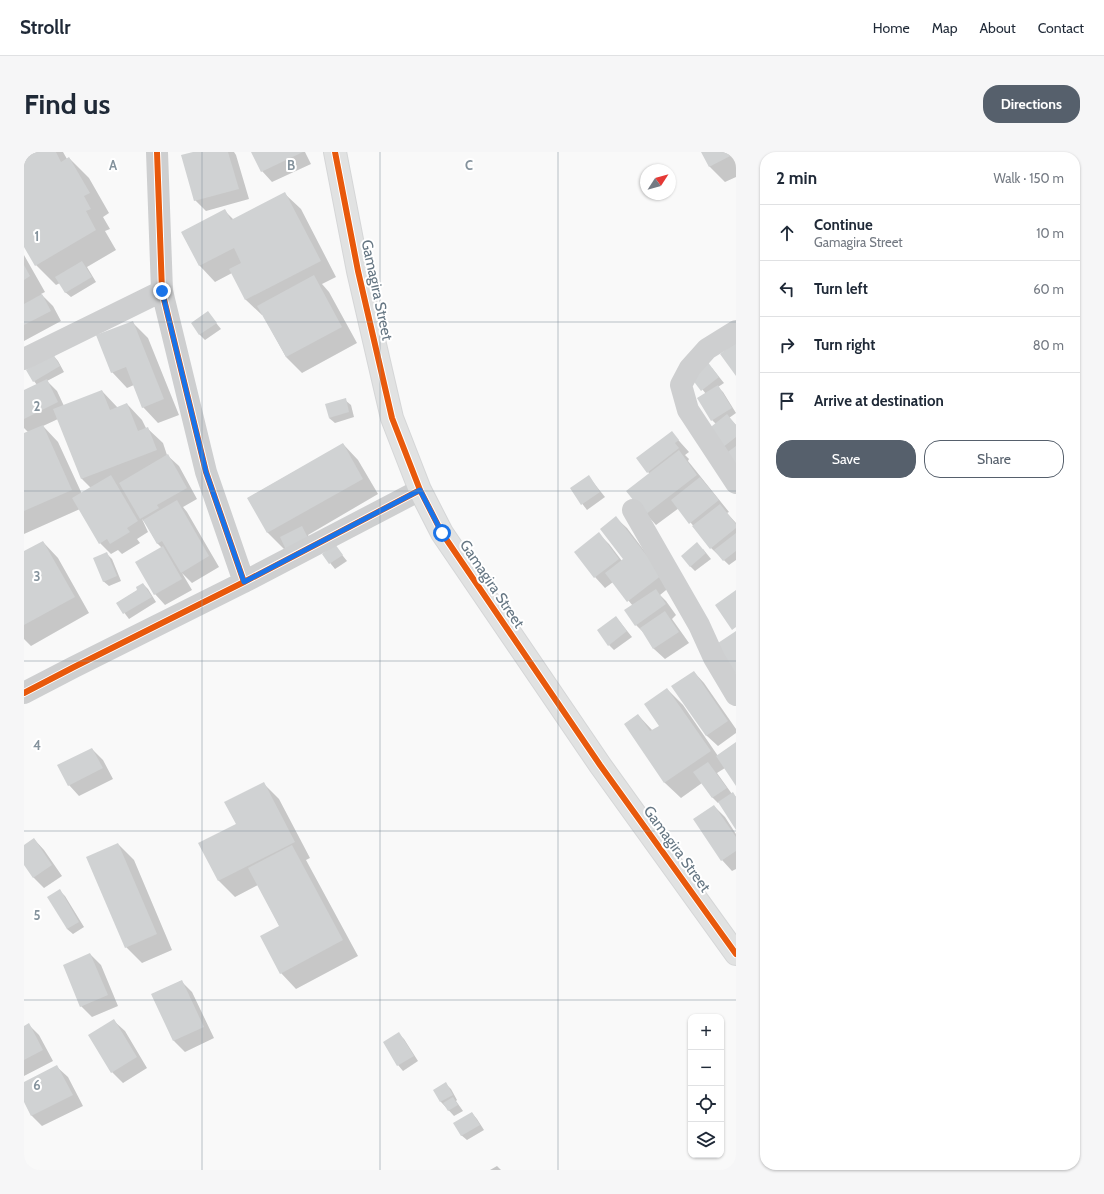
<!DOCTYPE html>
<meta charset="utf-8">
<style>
body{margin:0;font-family:Cabin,sans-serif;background:#f6f6f7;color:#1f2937}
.controls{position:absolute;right:12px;bottom:12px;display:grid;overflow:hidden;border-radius:8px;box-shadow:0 1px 3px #0004}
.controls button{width:36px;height:36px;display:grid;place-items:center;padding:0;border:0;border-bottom:1px solid #e0e1e3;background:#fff;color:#1f2937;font:20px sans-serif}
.compass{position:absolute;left:616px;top:12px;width:36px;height:36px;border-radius:50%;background:#fff;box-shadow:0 1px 3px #0004;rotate:54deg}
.stop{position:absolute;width:12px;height:12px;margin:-9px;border:3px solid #1a73e8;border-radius:50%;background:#fff}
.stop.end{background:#1a73e8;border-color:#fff;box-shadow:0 1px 4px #0008}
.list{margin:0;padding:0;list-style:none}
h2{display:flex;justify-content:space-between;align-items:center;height:52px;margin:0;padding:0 16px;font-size:17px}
h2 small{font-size:13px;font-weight:400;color:#747a83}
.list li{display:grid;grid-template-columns:26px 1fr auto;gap:12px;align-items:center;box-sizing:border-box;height:56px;padding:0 16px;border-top:1px solid #e0e1e3}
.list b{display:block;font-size:15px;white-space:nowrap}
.list p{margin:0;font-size:13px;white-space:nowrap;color:#747a83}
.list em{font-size:13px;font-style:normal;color:#747a83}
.actions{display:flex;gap:8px;padding:12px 16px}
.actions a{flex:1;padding:9px 0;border:1px solid #56606c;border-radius:16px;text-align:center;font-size:14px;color:#56606c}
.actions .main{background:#56606c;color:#fff}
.icon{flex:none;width:22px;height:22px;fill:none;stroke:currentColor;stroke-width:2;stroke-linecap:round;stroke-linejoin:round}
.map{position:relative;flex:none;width:712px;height:1018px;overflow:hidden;border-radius:16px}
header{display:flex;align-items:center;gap:24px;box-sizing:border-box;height:56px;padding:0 20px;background:#fff;border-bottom:1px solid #e0e1e3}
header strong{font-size:19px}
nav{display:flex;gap:22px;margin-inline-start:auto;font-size:14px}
.intro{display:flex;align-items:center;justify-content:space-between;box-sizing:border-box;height:96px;padding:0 24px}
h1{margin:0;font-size:28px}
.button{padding:10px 18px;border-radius:16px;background:#56606c;color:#fff;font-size:14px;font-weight:700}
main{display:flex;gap:24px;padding:0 24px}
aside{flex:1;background:#fff;border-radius:16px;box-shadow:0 1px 3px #0004}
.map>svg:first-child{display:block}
.shadow{fill:#0003;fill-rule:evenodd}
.building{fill:#d0d2d3}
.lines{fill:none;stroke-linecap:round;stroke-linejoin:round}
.secondary-casing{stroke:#d5d6d7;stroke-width:24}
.street{stroke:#cecfd0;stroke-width:22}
.secondary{stroke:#e1e2e2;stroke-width:22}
.cycleway-casing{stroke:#fff;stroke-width:8}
.cycleway{stroke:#e8590c;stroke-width:6}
.route{stroke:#1a73e8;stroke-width:5}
.grid{fill:none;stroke:#84929c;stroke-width:1;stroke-opacity:0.55}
.labels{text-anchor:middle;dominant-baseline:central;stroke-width:4;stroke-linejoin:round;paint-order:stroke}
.street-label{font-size:15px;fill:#657683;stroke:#fff}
.grid-label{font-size:13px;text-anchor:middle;font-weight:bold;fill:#84929c;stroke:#fff;stroke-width:4;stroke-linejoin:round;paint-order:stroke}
</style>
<header>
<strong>Strollr</strong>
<nav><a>Home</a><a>Map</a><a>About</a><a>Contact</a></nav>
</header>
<div class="intro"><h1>Find us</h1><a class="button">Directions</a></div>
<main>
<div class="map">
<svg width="712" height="1018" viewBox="0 0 712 1018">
<rect width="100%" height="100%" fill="#f9f9f9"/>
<path class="shadow" d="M0,0h39l4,7 2,-1 20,20 20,35 -6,4 7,12 -5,2 11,19 -29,17 9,15 -25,15 -6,-5 -5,-9 -4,2 -20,-20 -12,-20z
M172,0h38l2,3 13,44 -43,12 -11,-11z
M228,0h53l6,12 -39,18 -10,-11z
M678,0h34v25l-11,5 -15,-15z
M261,42l16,15 35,68 -14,7 7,8 28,51 -55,30 -16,-16 -23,-42h-1l-16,-15 -14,-27 -17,9 -15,-16 -18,-33 43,-22 9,9z
M0,103l21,37 -4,2 12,12 8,15 -37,20z
M184,161l13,16 -16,11 -5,-5 -7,-12z
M109,171l15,15 31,77 -21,8 -15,-16 -9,-22 -7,3 -15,-16z
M29,203l5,6 6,11 -17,9 10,10 7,15 38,-15 16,17 9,-4 15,16 4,8h1l16,15 4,12 12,11 18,33 -14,8 4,5 32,55 -27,16 -10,-10 10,17 -27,15 -10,-11 7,-46 -5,-5 -11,-19 -4,-5 6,13 -11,7 3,4 -18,11 -4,-4 -7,4 -11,-11 -20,-34 -56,25v-100l4,-2 -4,-4v-37l13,-6 -3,-4zM34,267l24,60 9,9 -9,6 -24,-52 -15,-16z
M688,216l12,15 -6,4 5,5 13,21 -7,5 7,7v44l-13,-22 -7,-23 -4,-4 -6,-26 -15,-19z
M321,248l6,5 3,12 -19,6 -6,-5z
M648,281l17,19 -4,3 4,4 -1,2 41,51 -2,1 9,10v37l-7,5 -18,-17 -32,-40 -23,17 -10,-11 4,-40 -2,-2z
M319,292l15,16 20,34 -70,41 5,8 -29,6 -16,-16 -20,-35z
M565,325l16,20 -18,13 -16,-21z
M592,366l11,10 44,58 -11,9 6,6 10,14 -4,4 17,24 -24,16 -11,-10 -8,-14 -10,-10 -3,-19 -20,-24 -8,6 -10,-11 4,-43 10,10 13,17 3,-2z
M19,390l15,16 31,55 -58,33 -7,-7v-87z
M311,394l12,15 -12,8 -12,-15z
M679,397l8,10 -16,12 -5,-5z
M83,402l5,5 9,22 -12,5 -6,-5z
M119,432l5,5 8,13 -27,17 -12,-16 21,-13z
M592,465l16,20 -18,13 -5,-5z
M670,520l10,11 32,46v4l-18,13 -11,-10 -34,-50z
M643,537l16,16 35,51 18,-12v40l-11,-16 -8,5 15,21h1l3,3v31l-17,-26 -1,1 -6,-6 -10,-14 -21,15 -16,-15 -40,-59 13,-9 15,16 7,-5z
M68,597l11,11 10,19 -34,17 -10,-11z
M239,631l16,16 31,59 -4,2 52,96 -62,33 -15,-16 -1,-46 -22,-42 -23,12 -16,-16 -19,-37 37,-20z
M690,654l11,11 11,17v35l-4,2 -10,-11z
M10,687l10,11 18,26 -18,12 -10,-10 -10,-15v-17z
M94,692l16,16 38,90 -30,13 -16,-16z
M36,739l5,5 19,31 -11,7 -6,-5z
M66,802l11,11 17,41 -26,11 -11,-11z
M157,829l11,11 22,46 -29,14 -11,-11 -21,-47z
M90,869l11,10 22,37 -24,15 -11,-11z
M5,873l10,10 14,26 -29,15v-49z
M375,882l5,5 14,22 -15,10 -5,-6z
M33,915l11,10 15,29 -41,20 -10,-10 -8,-16v-17z
M422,932l5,5 6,11 -1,1 7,10 -9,5 -13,-14 -6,-12z
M448,961l5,6 7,11 -17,10 -6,-5z
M473,1014l4,4h-11z"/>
<path class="building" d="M0,0h32l5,10 8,-5 21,36 -6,3 7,13 -5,2 10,19 -61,36 -11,-19z
M169,0h35l11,37 -45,12 -13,-46z
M227,0h52l-42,20z
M677,0h35v1l-27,14z
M261,40l36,69 -76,39 -16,-31 12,-6 -7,-15 -35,18 -18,-34 44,-23 6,11z
M58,109l10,16 -27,16 -10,-16z
M0,113l6,11 -6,4z
M290,123l28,52 -56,30 -29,-51z
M18,142l9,17 -27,14v-21z
M184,159l9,12 -18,12 -8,-12z
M109,169l31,78 -22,9 -16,-41 -15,6 -15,-38z
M712,190v34l-16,-22z
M29,202l7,12 -27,16 -7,-12z
M683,209l12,16 -18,14 -12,-16z
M23,227l11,23 -34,17v-29z
M694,233l14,23 -21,13 -14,-23z
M78,238l8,20 17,-7 11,28 10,-4 9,23 -76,29 -28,-70z
M322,246l3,14 -20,6 -4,-14z
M703,262l9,11v12l-14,11 -15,-18z
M19,273l29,65 -48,21v-78z
M648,279l7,9 -4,3 4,5 -32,25 -11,-15z
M319,291l20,36 -96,54 -20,-35z
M712,294v24l-11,-16z
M655,298l18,25 -52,40 -19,-24z
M144,302l19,34 -30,17 2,3 -19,11 -21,-36z
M87,323l27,46 -11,7 3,4 -20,12 -3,-5 -8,5 -27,-46z
M565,323l11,17 -19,13 -11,-17z
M676,325l19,23 -30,24 -18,-24z
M153,348l32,56 -28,17 -19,-32 -5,3 -14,-24z
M696,352l16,20v4l-26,21 -18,-23z
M592,364l46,59 -35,27 -22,-29 18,-14 -23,-30z
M278,374l6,12 -22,12 -6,-13z
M575,380l20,27 -25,19 -20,-26z
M712,381v18l-13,10 -9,-11z
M19,389l32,56 -51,28v-74z
M673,390l9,11 -16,14 -9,-11z
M311,392l8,11 -14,9 -7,-10z
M139,394l19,33 -28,16 -19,-33z
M83,400l10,24 -14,6 -10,-24z
M119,431l9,14 -29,17 -7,-11 21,-13 -1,-3z
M632,437l10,15 -31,22 -11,-16z
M712,438v37l-4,3 -17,-25z
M641,459l14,21 -26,17 -13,-21z
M592,464l11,15 -19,15 -11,-16z
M712,479v43l-24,-27z
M670,519l34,50 -22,15 -35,-50z
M643,536l44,63 -47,32 -40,-59 14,-10 12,17 9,-5 -15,-22z
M712,590v44l-20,-30z
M68,596l11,20 -35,18 -11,-21z
M684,610l19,26 -15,10 -19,-26z
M240,630l31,60 -77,39 -20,-38 38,-19 -12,-22z
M709,640l3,5v33l-18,-28z
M690,653l22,32v14l-15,10 -28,-42z
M10,686l18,27 -19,13 -9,-13v-20z
M94,691l39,91 -32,14 -39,-91z
M268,693l51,95 -63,34 -20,-38 19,-10 -31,-58z
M36,737l19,33 -12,7 -20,-32z
M66,801l18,42 -28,12 -17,-42z
M158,828l22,47 -31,14 -22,-47z
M90,867l23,38 -26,16 -23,-38z
M5,871l14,27 -19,10v-34z
M375,880l15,24 -17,10 -14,-24z
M33,913l16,30 -42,21 -7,-14v-20z
M422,930l7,13 -13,7 -7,-12z
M429,945l5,8 -10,6 -5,-8z
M448,960l8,13 -19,11 -8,-13z"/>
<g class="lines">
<g class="secondary-casing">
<path id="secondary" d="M311,0l23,119 34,147 28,72 22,43 158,232 136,189"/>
</g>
<path class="street" d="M133,0l5,139 44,181 38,110
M712,179l-29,18 -17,19 -9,17 7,25 48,73
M0,207l138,-68
M609,358l66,115 15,33 22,37
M0,541l50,-26 170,-85 176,-92"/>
<use href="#secondary" class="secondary"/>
<g class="cycleway-casing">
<path id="cycleway" d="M133,0l5,139 44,181 38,110
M311,0l23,119 34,147 28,72 22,43 158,232 136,189
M0,541l50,-26 170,-85 176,-92"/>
</g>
<use href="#cycleway" class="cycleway"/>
</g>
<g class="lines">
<path class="route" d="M138,139l44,181 38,110 176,-92 22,43"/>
</g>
<path class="grid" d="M178,0v1018M356,0v1018M534,0v1018M0,170h712M0,339h712M0,509h712M0,679h712M0,848h712"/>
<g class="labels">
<g class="street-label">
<text transform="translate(353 138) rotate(78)">Gamagira Street</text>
<text transform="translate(468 432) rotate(56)">Gamagira Street</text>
<text transform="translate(653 697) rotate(54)">Gamagira Street</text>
</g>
</g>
<g class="grid-label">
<text x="89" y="18">A</text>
<text x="267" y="18">B</text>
<text x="445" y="18">C</text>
<text x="13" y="89">1</text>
<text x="13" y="259">2</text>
<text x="13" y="429">3</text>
<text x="13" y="598">4</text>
<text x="13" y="768">5</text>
<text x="13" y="938">6</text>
</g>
</svg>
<div class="controls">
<button>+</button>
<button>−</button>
<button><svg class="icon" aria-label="locate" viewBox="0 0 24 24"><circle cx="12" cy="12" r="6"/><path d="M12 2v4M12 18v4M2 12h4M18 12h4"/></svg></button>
<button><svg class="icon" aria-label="layers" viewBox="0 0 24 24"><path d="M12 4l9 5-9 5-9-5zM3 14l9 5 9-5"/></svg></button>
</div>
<svg class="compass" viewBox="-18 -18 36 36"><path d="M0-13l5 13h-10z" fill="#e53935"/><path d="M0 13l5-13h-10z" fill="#747a83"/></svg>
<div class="stop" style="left:418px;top:381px"></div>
<div class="stop end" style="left:138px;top:139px"></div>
</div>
<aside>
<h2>2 min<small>Walk · 150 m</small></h2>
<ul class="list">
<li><svg class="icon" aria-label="ahead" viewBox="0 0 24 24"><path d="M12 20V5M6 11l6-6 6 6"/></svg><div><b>Continue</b><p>Gamagira Street</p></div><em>10 m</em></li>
<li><svg class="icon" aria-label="left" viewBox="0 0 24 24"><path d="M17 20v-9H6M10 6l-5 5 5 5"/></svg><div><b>Turn left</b></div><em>60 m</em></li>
<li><svg class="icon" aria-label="right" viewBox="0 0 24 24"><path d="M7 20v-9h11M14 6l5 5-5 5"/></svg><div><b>Turn right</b></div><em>80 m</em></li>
<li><svg class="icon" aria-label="arrive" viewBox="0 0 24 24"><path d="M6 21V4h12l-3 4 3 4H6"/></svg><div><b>Arrive at destination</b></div></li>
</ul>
<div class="actions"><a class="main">Save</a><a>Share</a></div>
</aside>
</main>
